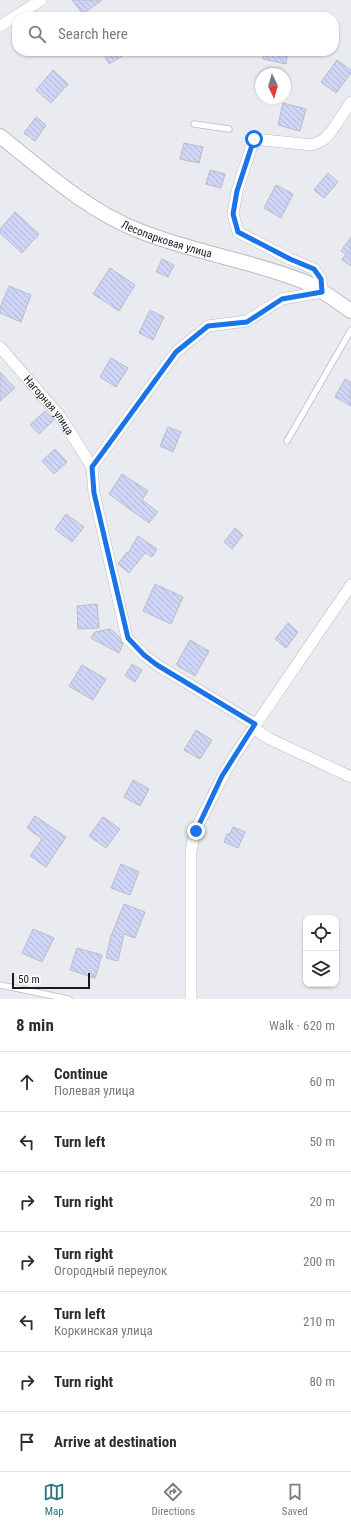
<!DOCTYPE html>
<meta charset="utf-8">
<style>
body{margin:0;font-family:"Roboto Condensed",sans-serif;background:#f2f2f3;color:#2b2b33}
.controls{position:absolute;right:12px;bottom:12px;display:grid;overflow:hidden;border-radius:8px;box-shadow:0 1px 3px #0004}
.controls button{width:36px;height:36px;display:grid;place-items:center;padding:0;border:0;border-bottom:1px solid #e1e1e2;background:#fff;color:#2b2b33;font:20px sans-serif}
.compass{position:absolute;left:255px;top:68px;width:36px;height:36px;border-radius:50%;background:#fff;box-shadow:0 1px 3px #0004;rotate:175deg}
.scale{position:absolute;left:12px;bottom:10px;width:78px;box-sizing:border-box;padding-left:4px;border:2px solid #191a1c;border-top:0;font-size:11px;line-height:14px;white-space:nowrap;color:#191a1c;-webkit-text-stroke:3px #fff;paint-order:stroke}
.stop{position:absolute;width:12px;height:12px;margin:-9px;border:3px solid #1a73e8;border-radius:50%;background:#fff}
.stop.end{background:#1a73e8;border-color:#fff;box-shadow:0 1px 4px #0008}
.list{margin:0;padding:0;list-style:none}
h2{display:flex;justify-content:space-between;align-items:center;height:52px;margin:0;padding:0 16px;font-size:17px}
h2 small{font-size:13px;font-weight:400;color:#7c7c81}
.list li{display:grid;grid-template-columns:26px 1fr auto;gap:12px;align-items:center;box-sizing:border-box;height:60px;padding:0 16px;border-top:1px solid #e1e1e2}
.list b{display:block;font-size:15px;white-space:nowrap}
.list p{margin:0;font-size:13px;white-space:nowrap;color:#7c7c81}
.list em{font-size:13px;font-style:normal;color:#7c7c81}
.icon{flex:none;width:22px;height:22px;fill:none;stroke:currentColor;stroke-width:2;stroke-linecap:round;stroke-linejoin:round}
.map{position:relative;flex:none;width:351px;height:999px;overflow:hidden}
.search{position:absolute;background:#fff;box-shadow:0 1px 3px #0004;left:12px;right:12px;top:12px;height:44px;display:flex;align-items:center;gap:10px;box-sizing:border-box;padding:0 14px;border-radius:16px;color:#7c7c81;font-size:15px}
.sheet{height:472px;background:#fff}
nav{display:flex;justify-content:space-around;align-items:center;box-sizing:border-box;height:56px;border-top:1px solid #e1e1e2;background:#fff;font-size:11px;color:#7c7c81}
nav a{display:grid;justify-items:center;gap:2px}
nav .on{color:#2a707e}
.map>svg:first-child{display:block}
.building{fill:url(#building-back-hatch);stroke:#bcbdc4}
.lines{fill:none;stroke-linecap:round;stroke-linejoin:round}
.service-casing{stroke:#babcc2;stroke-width:7}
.minor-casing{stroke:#babcc2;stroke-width:12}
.tertiary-casing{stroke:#babcc2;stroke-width:16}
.service{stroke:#fff;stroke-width:5.5}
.minor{stroke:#fff;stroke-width:11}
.tertiary{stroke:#fff;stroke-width:14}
.route{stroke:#1a73e8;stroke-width:5}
.labels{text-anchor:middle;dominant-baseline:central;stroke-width:4;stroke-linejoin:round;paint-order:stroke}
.street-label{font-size:11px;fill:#191a1c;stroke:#fff}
</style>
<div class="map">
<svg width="351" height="999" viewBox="0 0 351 999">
<defs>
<pattern id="building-back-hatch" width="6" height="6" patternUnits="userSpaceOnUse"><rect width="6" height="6" fill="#ced5f7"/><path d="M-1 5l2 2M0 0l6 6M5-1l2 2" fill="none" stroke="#b0b6d3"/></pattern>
</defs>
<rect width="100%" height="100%" fill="#e9ebf1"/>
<path class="building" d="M72,0h30l-19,14z
M102,51h29l-22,13z
M264,51h24l-2,13 -23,-5z
M337,60l14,10v3l-15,20 -15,-11z
M53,70l15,14 -17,19 -15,-13z
M283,103l23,6 -6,22 -22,-6z
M36,117l10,8 -11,16 -11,-8z
M184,143l19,4 -4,16 -19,-4z
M210,170l15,4 -4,14 -15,-4z
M328,173l10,9 -14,16 -10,-8z
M276,185l17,9 -12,24 -17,-10z
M15,212l24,22 -17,19 -22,-20v-4z
M351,237v29l-9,-6 4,-6 -5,-3z
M162,259l12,6 -6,12 -12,-5z
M110,268l25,17 -16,26 -26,-17z
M9,286l22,9 -10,27 -21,-9v-5z
M150,310l14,7 -11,23 -14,-7z
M111,358l17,10 -12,19 -16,-10z
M0,372l15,16 -15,13z
M345,379l6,3v24l-16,-9z
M45,411l9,9 -15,14 -9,-9z
M168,427l13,5 -8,20 -13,-6z
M55,449l12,13 -13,12 -12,-13z
M122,474l26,17 -6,9 16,12 -9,11 -40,-29z
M66,514l18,13 -12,15 -17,-13z
M235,528l8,7 -11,14 -8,-7z
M138,536l19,13 -5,8 -7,-4 -16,20 -11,-9 9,-12 1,1z
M155,584l28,13 -12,27 -28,-13z
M97,604l2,24 -21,1 -1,-23z
M288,623l10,9 -12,16 -11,-9z
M110,629l9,7 4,8 -4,9 -28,-15 4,-6z
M190,640l19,11 -14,25 -19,-11z
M132,664l10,6 -7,12 -10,-6z
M82,665l24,14 -13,21 -24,-14z
M196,730l16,10 -12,19 -16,-9z
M133,780l16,9 -9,17 -16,-9z
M35,816l31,21 -20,30 -16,-11 12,-17 -15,-11z
M103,817l17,12 -14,19 -17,-12z
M233,827l12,5 -7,16 -14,-6 3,-8h3z
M121,864l18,8 -9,23 -19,-7z
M124,904l21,8 -10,26 -11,-4 -6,27 -12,-3 5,-22z
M33,929l21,9 -12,24 -20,-9z
M77,948l25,7 -7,23 -25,-8z"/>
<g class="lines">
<g class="service-casing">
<path id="service" d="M194,124l35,5
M287,441l64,-111
M0,985l69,14"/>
</g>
<g class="minor-casing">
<g id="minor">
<path d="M0,26l41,-26"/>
<path id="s1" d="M0,347l60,69 32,51 2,26 33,145 17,17 13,10 98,59 1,6 14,9 81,38"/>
<path d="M92,467l84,-115 32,-26 39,-5 35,-22 40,-7 -1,-13 -7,-10 -24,-10 -52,-27 -5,-18 4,-23 17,-52 58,6 11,-5 8,-8 20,-30"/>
<path d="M191,999v-148l4,-20 28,-55 12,-21 116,-170"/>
</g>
</g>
<g class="tertiary-casing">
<g id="tertiary">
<path id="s2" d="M0,136c43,34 85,73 137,94 54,22 113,30 168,52 16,7 31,19 46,29"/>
</g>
</g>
<use href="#service" class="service"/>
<use href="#minor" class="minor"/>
<use href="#tertiary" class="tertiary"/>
</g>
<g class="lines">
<path class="route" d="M196,831l26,-55 33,-52 -98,-59 -13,-10 -16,-17 -34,-145 -2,-26 84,-115 32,-26 39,-4 35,-23 40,-7 -1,-13 -7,-10 -24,-10 -52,-27 -5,-18 4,-23 17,-52"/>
</g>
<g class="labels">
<g class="street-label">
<text stroke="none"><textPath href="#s2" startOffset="198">Лесопарковая улица</textPath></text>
<text stroke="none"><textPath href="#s1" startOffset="76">Нагорная улица</textPath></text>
</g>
</g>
</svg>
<div class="controls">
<button><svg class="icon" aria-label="locate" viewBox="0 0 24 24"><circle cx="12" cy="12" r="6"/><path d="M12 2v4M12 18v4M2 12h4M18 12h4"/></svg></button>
<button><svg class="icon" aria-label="layers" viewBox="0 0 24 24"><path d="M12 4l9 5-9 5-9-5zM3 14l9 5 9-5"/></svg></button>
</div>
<svg class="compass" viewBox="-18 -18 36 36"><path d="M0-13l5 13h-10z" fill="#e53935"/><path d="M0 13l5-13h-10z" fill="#7c7c81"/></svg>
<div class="scale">50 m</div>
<div class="stop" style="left:254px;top:139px"></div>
<div class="stop end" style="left:196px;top:831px"></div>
<div class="search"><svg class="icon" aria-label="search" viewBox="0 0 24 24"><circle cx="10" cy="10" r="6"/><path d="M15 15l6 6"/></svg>Search here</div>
</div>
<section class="sheet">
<h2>8 min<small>Walk · 620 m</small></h2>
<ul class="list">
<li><svg class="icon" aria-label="ahead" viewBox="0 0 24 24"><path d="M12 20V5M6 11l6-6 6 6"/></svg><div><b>Continue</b><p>Полевая улица</p></div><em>60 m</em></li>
<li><svg class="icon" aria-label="left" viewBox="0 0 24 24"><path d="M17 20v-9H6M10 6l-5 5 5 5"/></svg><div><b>Turn left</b></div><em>50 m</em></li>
<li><svg class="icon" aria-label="right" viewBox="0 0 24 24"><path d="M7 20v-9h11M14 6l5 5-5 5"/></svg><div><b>Turn right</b></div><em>20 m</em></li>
<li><svg class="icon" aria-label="right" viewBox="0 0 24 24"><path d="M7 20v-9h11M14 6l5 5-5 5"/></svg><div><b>Turn right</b><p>Огородный переулок</p></div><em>200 m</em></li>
<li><svg class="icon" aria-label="left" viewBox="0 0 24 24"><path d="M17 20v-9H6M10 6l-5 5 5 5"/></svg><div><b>Turn left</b><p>Коркинская улица</p></div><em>210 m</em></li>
<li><svg class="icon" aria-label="right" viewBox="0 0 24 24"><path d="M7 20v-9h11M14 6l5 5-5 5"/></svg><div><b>Turn right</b></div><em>80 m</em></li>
<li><svg class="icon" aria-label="arrive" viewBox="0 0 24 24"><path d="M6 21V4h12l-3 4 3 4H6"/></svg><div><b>Arrive at destination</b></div></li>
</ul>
</section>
<nav>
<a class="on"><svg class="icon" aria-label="map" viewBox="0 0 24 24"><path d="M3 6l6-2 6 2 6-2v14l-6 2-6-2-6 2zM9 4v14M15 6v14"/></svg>Map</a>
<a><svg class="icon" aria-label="directions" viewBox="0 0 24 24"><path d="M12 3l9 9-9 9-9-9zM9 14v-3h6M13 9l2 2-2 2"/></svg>Directions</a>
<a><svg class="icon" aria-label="saved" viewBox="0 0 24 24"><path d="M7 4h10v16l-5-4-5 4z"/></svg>Saved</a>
</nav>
